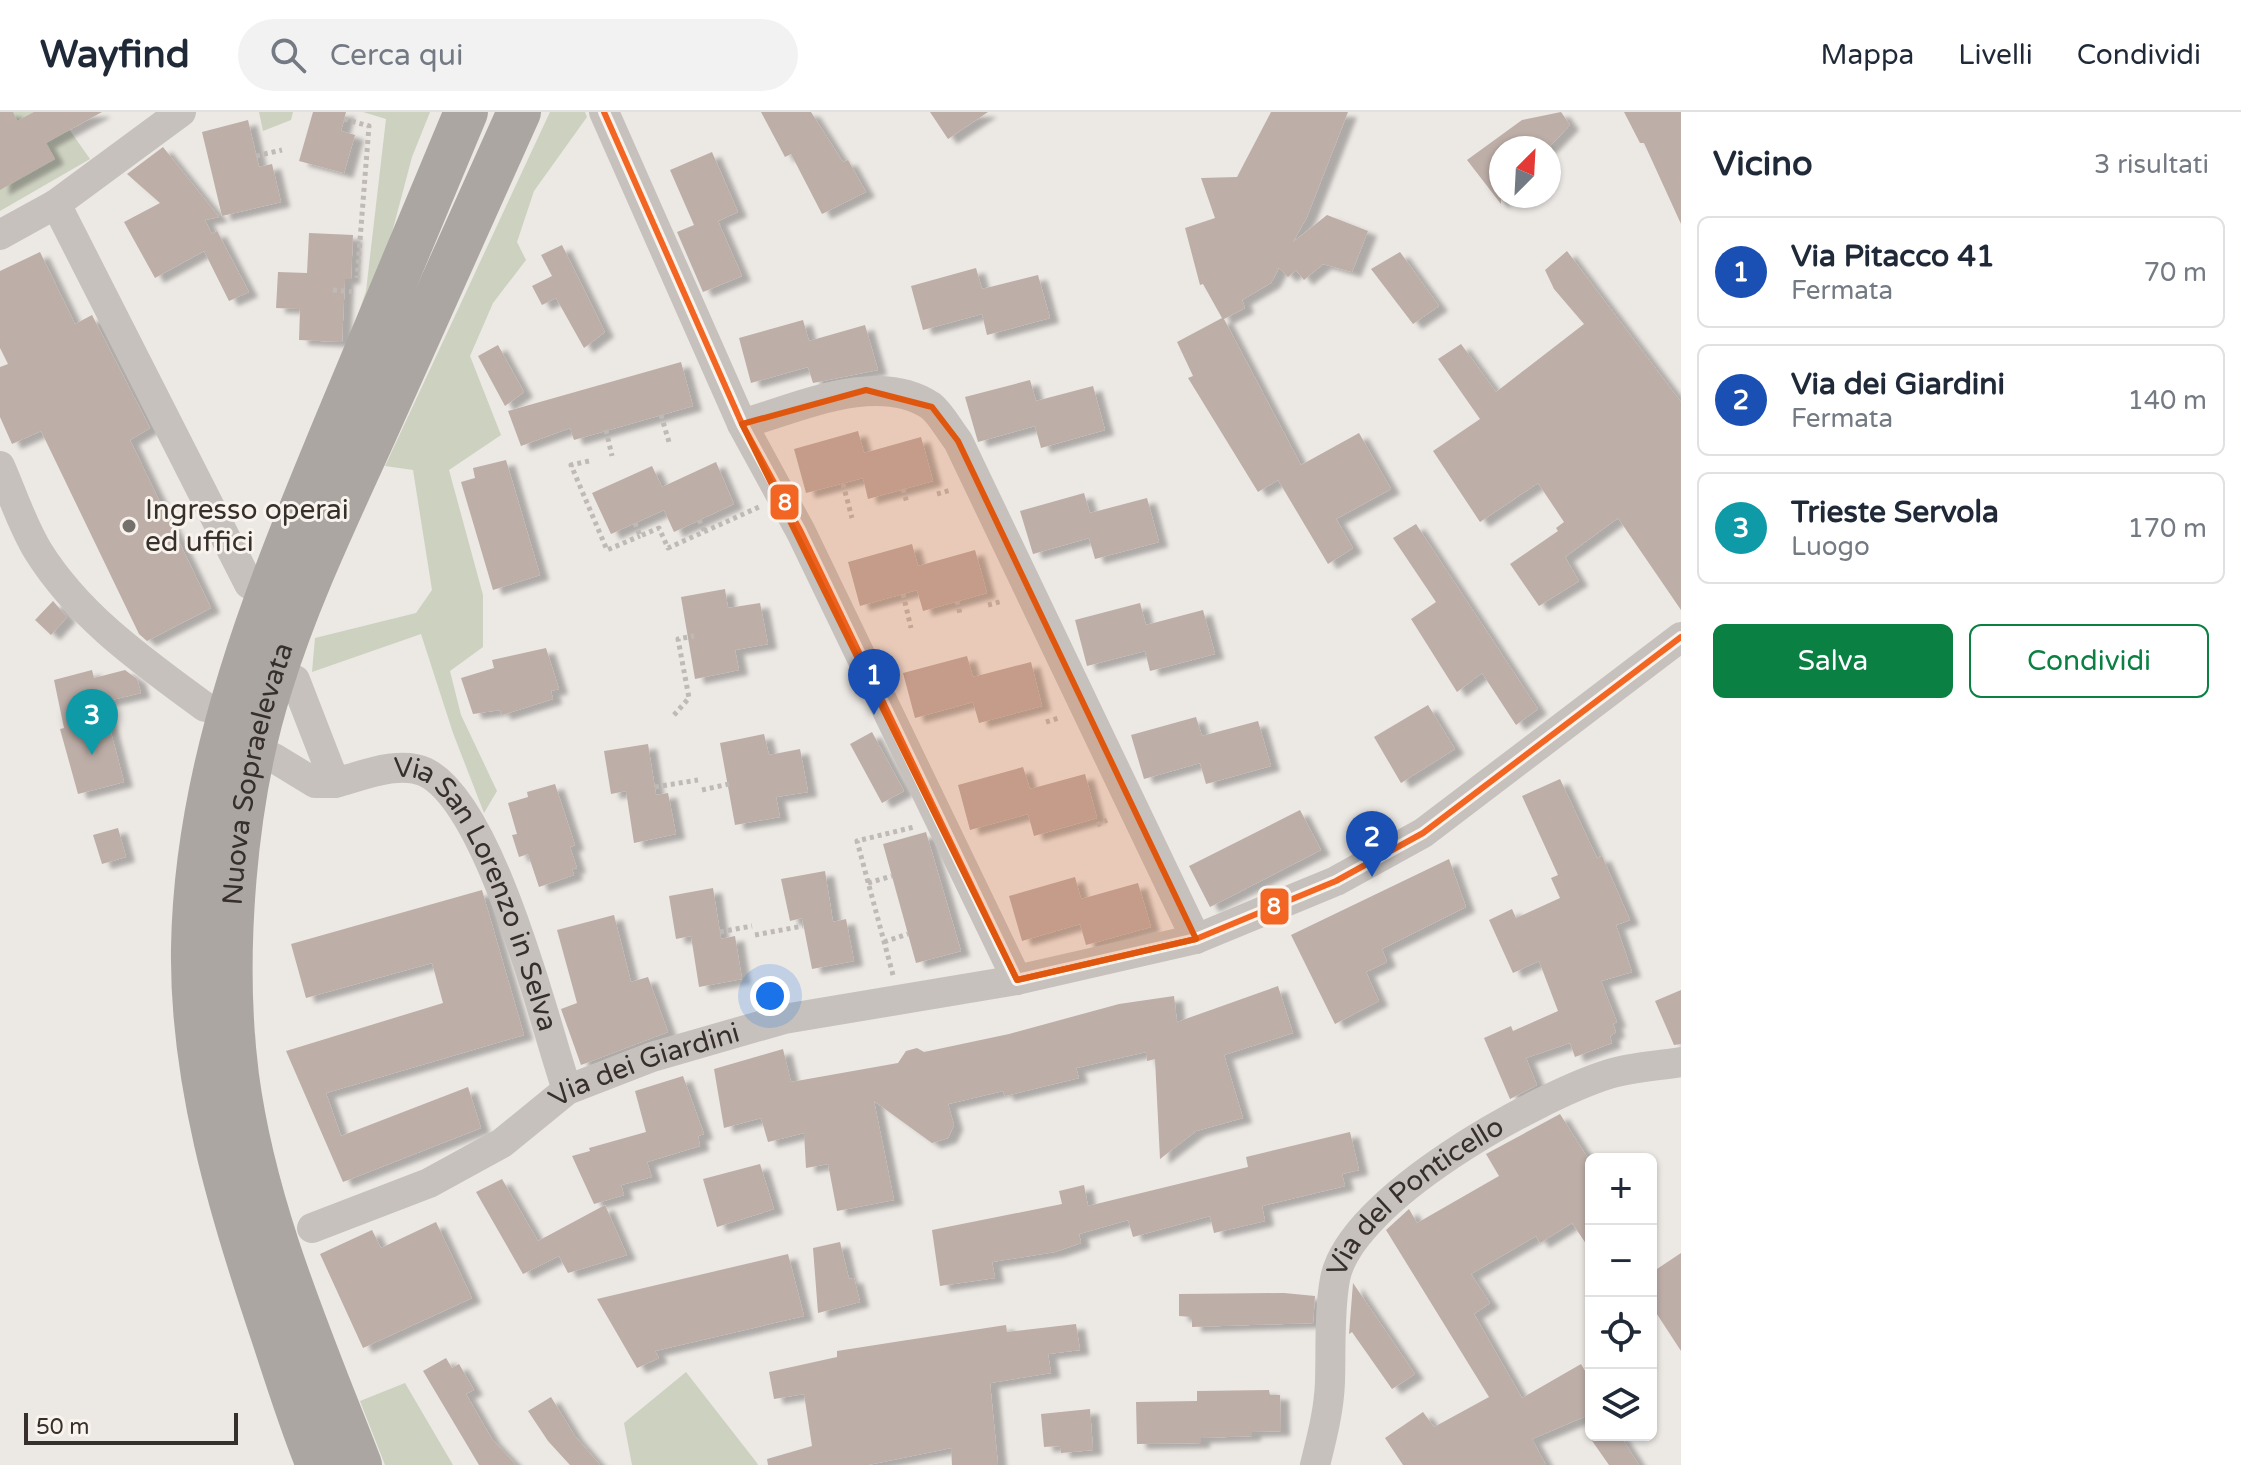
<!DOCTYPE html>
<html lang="it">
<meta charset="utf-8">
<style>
body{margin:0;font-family:"Varela Round",sans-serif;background:#f2f2f3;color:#1f2937}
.controls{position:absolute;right:24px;bottom:24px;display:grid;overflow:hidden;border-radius:12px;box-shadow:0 2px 6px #0004}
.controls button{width:72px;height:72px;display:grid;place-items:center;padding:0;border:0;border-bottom:2px solid #e0e1e3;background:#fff;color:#1f2937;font:40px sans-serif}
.compass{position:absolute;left:1489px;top:24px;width:72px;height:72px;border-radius:50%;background:#fff;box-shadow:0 2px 6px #0004;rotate:24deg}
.scale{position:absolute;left:24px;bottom:20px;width:214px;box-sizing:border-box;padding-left:8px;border:4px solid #372f2b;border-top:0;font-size:22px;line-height:28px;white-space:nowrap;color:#372f2b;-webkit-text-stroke:6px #f8f3ec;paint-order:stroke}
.you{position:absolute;left:770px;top:884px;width:28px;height:28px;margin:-20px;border:6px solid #fff;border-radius:50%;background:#1a73e8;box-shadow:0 0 0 12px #1a73e833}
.badge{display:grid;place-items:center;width:52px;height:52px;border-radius:50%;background:#0b8043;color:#fff;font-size:26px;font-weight:700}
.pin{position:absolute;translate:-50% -66px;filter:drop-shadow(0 2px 4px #0008)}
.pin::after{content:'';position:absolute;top:42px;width:28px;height:24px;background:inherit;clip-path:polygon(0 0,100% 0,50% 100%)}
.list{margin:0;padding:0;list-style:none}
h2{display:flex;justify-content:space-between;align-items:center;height:104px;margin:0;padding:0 32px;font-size:34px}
h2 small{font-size:26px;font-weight:400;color:#747a83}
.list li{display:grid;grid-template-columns:52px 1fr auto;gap:24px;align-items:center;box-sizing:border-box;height:112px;margin:0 16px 16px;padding:0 16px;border:2px solid #e0e1e3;border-radius:12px}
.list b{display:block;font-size:30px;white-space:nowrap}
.list p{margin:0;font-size:26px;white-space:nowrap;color:#747a83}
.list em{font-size:26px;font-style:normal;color:#747a83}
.actions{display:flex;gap:16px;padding:24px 32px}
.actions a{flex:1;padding:18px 0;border:2px solid #0b8043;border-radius:12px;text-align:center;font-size:28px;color:#0b8043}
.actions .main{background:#0b8043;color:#fff}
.icon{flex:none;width:44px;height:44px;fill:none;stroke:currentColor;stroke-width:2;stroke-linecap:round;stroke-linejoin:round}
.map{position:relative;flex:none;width:1681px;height:1353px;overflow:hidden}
header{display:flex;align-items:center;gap:48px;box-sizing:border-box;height:112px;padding:0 40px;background:#fff;border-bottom:2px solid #e0e1e3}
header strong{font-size:38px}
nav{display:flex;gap:44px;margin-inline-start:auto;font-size:28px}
.search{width:560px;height:72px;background:#f2f2f3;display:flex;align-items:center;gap:20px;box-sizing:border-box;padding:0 28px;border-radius:44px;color:#747a83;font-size:30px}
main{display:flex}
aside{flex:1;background:#fff}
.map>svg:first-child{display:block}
.green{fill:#cdd1c0}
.building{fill:#beaea8;filter:url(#shadow)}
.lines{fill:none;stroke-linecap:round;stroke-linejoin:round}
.path{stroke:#bfbab5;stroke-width:5;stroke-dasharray:4 4;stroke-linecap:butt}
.minor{stroke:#c6c1bd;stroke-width:30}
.trunk{stroke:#aba6a2;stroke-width:44}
.bus-1-casing{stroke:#f8f3ec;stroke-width:12}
.bus-1{stroke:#f26522;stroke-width:6}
.marked{fill:#df570e;fill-opacity:0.2;stroke:#df570e;stroke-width:6;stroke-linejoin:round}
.poi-dot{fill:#76706c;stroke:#f8f3ec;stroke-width:3}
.labels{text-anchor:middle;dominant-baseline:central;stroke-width:6;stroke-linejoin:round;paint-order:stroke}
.poi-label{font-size:28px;fill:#372f2b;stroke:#f8f3ec;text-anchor:start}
.street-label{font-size:28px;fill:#372f2b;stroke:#f8f3ec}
.line-badge{stroke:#f8f3ec;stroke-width:3}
.badge-label{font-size:22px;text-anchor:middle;font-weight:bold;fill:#fff}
</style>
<header>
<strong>Wayfind</strong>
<div class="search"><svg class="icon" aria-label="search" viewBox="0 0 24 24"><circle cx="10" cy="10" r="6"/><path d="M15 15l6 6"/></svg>Cerca qui</div>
<nav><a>Mappa</a><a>Livelli</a><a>Condividi</a></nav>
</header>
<main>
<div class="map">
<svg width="1681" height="1353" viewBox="0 0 1681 1353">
<defs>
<filter id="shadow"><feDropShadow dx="9" dy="5" stdDeviation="2" flood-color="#0004"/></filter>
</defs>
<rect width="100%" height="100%" fill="#ece8e4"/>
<path class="green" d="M0,0h57l33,47 -90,52z
M259,0h34l-2,8 -28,11z
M363,0h67l-18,45 -31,117 -48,114 33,-97 20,-172z
M550,0h35l2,5 -53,74 -17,51 9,18 -33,43 -23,53 31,79 -52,35 34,125v52l-33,24 11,44 36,76 -13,22 -31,-80 -32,-99 -109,38 3,-34 101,-25 16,-23 -19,-120 -28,-4z
M686,1260l71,91 1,2h-126l-8,-42z
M405,1271l48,82h-68l-25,-64z"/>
<path class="building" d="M0,0h13l4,9 17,-9h68l-56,31 9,16 -55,31z
M313,0h33l-5,19 14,4 -11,38 -45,-12z
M761,0h50l32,50 5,-2 18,32 -44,22 -31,-60 -6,3z
M930,0h58l-40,27z
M1271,0h77l-41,105 -14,25 34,-27 41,16 -16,41 -29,-8 -19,16 -8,-10 -8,7 -9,-9 -8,15 -29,17 3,8 -21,11 77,146 58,-32 32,56 -55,30 17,29 -25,16 -50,-84 -20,12 -70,-114 5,-2 -16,-34 45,-24 -19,-34 -3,1 -15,-57 30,-10 -14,-40 36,-1z
M1561,0l9,13 -22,23h-47v56l-34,-44 55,-40z
M1624,0h57v112l-37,-81h-4z
M248,8l11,47 13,-3 9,38 -59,14 -20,-84z
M163,35l56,70 -14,3 7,14 5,-3 32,61 -20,9 -25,-50 -49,27 -31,-56 36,-19 -33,-29z
M712,40l26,60 -20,9 24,55 -39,16 -26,-60 17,-7 -24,-55z
M309,121l44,2 -2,44h-6l-3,63 -43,-2 1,-31 -24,-1 2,-36 29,1z
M562,133l43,87 -21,16 -28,-50 -14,7 -10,-19 20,-10 -11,-21z
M1567,139l114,151v208l-63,-92 -53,39 14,24 -40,25 -29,-42 48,-33 -2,-3 8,-6 -26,-39 -58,39 -47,-71 47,-32 -42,-60 23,-15 35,48 88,-68 -30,-35 -9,-19z
M40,140l35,72 17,-9 58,113 -20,12 81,168 -64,33 -8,-7 -98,-203 -29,13 -12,-27v-50l8,-3 -8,-16v-77z
M1400,140l39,54 -26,18 -42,-55z
M976,156l6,21 56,-14 12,43 -63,17 -5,-21 -59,16 -12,-44z
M803,208l6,21 56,-16 13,45 -65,13 -5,-16 -57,16 -12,-45z
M498,233l26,47 -19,14 -27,-50z
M681,250l12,44 -119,34 -4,-12 -49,18 -13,-35z
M1030,268l6,21 57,-15 12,44 -64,18 -6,-22 -57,16 -13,-45z
M858,319l6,22 57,-16 12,44 -65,18 -5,-21 -57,15 -12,-44z
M506,348l34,115 -47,15 -32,-108 14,-4 -2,-10z
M716,350l18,42 -60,28 -10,-22 -53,24 -19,-41 60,-27 10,21z
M1084,381l6,20 57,-15 12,44 -64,17 -6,-21 -56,16 -13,-43z
M1416,412l122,185 -22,16 -34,-52 -25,19 -46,-73 25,-17 -43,-64z
M912,432l6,22 57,-16 12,43 -64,18 -6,-21 -57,16 -12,-44z
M725,477l3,19 32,-5 8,41 -33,6 4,20 -44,9 -14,-82z
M53,489l14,16 -16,18 -16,-15z
M1140,491l6,22 57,-15 12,44 -65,17 -5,-20 -58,15 -12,-46z
M546,536l13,41 -8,2 2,8 -51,16 -2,-5 -27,4 -12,-36 33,-10 -2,-8z
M967,544l6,21 58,-15 11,44 -63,17 -6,-21 -58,16 -12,-45z
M92,558l2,8 31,-8 12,9 4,14 -38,9 21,80 -46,12 -18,-65 4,-1 -10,-48z
M1428,593l27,44 -54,34 -27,-46z
M1196,605l6,19 56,-15 13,45 -65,18 -6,-21 -56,16 -13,-44z
M872,620l32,59 -22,12 -32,-59z
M764,622l5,21 31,-6 8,43 -32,5 4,20 -45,8 -15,-82z
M648,632l8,51 12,-2 8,41 -42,9 -8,-52 -15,3 -7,-43z
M1023,655l7,22 55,-15 12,44 -63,18 -6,-22 -58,16 -12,-45z
M1560,667l37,79 5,-2 28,64 -14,5 16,47 -31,9 16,41 -4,2 3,8 -6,4 2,7 -37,14 -5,-14 -44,15 11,27 -27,14 -26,-61 27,-12 2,5 45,-20 -19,-50 -26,12 -24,-53 23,-11 4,9 44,-20 -9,-20 7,-3 -36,-79z
M555,672l20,61 -5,2 7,21 -5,1 2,6 -35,12 -11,-33 -9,3 -7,-22 5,-1 -9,-31 20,-6 -1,-5z
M1300,698l21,40 -111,57 -21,-41z
M118,716l8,29 -24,7 -9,-29z
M926,720l35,119 -45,12 -33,-119z
M1449,747l17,48 -84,42 5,13 -21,10 13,29 -44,23 -44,-89z
M825,759l8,51 13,-3 8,42 -42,8 -10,-51 -12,3 -9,-42z
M1075,765l6,22 57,-16 13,44 -65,18 -6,-21 -58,17 -13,-45z
M713,776l8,51 14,-3 7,43 -43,8 -8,-51 -15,3 -7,-43z
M482,778l42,145 -198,58 15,43 127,-49 13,41 -138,54 -57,-131 157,-48 -11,-40 -126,35 -15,-54z
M614,803l17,67 17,-5 20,55 -87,33 -20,-56 16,-6 -20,-73z
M1278,874l15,47 -69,22 19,63 -47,13 -36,28 -5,-100 -8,2 -1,-9 -70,16 3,10 -74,18 -2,-5 -55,13 6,21 -6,13 -16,5 -58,-42 20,99 -57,11 -9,-47 -22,4 -2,-35 -36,9 -7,-24 -37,10 -10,-59 69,-20 8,33 107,-19 8,-12 11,-3 7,4 85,-18 110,-30 55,-8 3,26z
M1681,878v54l-7,1 -19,-44z
M683,964l21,58 -6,2 2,10 -53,16 5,15 -31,8 3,10 -30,9 -22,-48 18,-5 -1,-3 57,-16 -11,-41z
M1560,1002l31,49v88l-19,-28 -32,20 -4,-7 -65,38 19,29 -16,11 48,84 59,-34 10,17v33l-59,25 14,26h-143l-18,-27 38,-26 11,15 55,-30 -103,-167 23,-21 8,14 82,-47 -13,-22z
M1350,1020l9,38 -17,4 3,12 -83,20 3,15 -51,12 -4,-17 -77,21 -5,-17 -49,14 2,9 -26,9 -63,10 3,16 -55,8 -8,-56 130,-26 -3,-13 25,-6 4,21 160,-39 -2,-10z
M760,1052l14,45 -57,18 -14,-48z
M502,1067l36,62 67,-36 22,50 -59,18 -9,-17 -36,18 -47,-82z
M436,1110l36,76 -109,50 -43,-94 52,-24 9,18z
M840,1130l9,37 5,-1 6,24 -42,11 -5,-65z
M1681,1141v98l-30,-46v-32z
M788,1142l16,62 -149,35 4,7 -22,10 -40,-69z
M1353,1171l62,91 -23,15 -40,-57 -3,2z
M1284,1181l31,3 -2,27 -121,4v-10l-13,-1v-22z
M1076,1212l4,26 -32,4 3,19 -61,10 8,82h-46l-1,-17 -83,17h-100l-1,-6 45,-13 -8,-52 -30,5 -5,-27 68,-15v-6l64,-10 105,-16 1,7z
M446,1246l6,10 7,-4 15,26 -8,4 26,45 24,26h-37l-56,-94z
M1269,1278l1,5h10l1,36 -29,1v4l-51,2v5l-64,1 -1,-42 61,-1v-10z
M551,1285l24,39 25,29h-30l-22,-24 -20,-30z
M1090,1297l3,41 -32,3 -1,-7 -16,1 -3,-33z
M1588,1323h32l19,30h-30z"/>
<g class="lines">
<path class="path" d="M344,7l25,7 -12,152
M256,44l26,-6
M333,178l22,2
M661,303l8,27
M606,318l6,26
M589,349l-18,4 36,85 33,-14
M843,372l9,34
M903,377l4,14
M937,382l14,-4
M699,408l6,12
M635,411l5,13 19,-8 9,20 91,-41
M903,482l8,34
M957,489l3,13
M988,493l15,-4
M674,603l15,-17 -11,-59 16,-3
M1046,610l13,-4
M655,675l43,-7
M702,678l31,-7
M1097,713l10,-5
M868,771l24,-7
M720,820l32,-6
M755,823l48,-9
M884,830l24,-8
M893,863l-36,-134 57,-14"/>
<g class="minor">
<path d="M181,0l-125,92 193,380"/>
<path d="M604,0l138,312 59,108 216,448"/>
<path d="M0,123l56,-31"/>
<path d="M742,312c56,-16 135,-54 189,-18 10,8 19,25 27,35l238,498"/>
<path d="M0,354c12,27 22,59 38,85 41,66 106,111 167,156"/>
<path d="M274,646l41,25h20l-40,-103"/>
<path id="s1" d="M335,671c27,-7 64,-23 90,-11 66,32 118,246 142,318"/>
<path id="s2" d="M312,1116l117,-45 73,-40 65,-53 85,-33 132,-38 233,-39 179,-41 140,-58 87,-48 258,-196"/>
<path id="s3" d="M1315,1353c7,-28 14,-55 15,-83 1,-34 -1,-70 5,-103 15,-80 201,-182 274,-205 23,-7 49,-8 72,-12"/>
</g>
<g class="trunk">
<path d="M318,1353c-18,-44 -32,-90 -47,-135 -41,-122 -80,-252 -78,-382 3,-186 74,-358 144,-527 43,-103 86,-206 129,-309"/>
<path id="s4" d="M360,1353c-49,-127 -105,-253 -123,-389 -15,-119 -3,-276 34,-391 29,-94 73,-182 113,-272 45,-100 90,-201 135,-301"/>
</g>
<g class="bus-1-casing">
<path id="bus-1" d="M604,0l138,312 59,108 216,448 179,-41 140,-58 87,-48 258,-196"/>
</g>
<use href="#bus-1" class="bus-1"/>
</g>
<path class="marked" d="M866,278l66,17 26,34 238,498 -179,41 -275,-556z"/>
<circle class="poi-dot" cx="129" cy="414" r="8"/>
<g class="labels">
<g class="poi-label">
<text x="145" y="398">Ingresso operai<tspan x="145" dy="32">ed uffici</tspan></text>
</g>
<g class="street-label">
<text stroke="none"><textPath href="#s4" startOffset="714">Nuova Sopraelevata</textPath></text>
<text stroke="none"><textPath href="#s1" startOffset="222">Via San Lorenzo in Selva</textPath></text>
<text stroke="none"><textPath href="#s2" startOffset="374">Via dei Giardini</textPath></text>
<text stroke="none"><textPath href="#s3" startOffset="306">Via del Ponticello</textPath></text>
</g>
</g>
<g class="line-badge">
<rect x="769" y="371" width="31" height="38" rx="8" fill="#f26522"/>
<rect x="1259" y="775" width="31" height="39" rx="8" fill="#f26522"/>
</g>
<g class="badge-label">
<text x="785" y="398">8</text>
<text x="1274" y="802">8</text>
</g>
</svg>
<div class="controls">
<button>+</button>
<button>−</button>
<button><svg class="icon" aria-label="locate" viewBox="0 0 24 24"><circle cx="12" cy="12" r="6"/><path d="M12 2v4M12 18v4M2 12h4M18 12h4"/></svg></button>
<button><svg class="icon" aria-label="layers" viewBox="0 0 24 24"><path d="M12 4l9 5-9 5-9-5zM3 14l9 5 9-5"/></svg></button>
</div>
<svg class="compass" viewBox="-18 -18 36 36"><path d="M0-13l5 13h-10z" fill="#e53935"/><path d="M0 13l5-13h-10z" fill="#747a83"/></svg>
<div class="scale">50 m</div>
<div class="you"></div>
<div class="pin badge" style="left:874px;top:603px;background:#1a4fb4">1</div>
<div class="pin badge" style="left:1372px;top:765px;background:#1a4fb4">2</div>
<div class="pin badge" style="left:92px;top:643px;background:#0f9aa8">3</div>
</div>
<aside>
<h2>Vicino<small>3 risultati</small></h2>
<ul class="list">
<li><span class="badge" style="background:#1a4fb4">1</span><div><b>Via Pitacco 41</b><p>Fermata</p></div><em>70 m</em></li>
<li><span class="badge" style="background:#1a4fb4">2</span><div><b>Via dei Giardini</b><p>Fermata</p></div><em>140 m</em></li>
<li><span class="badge" style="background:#0f9aa8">3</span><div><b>Trieste Servola</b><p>Luogo</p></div><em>170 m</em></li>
</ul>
<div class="actions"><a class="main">Salva</a><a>Condividi</a></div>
</aside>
</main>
